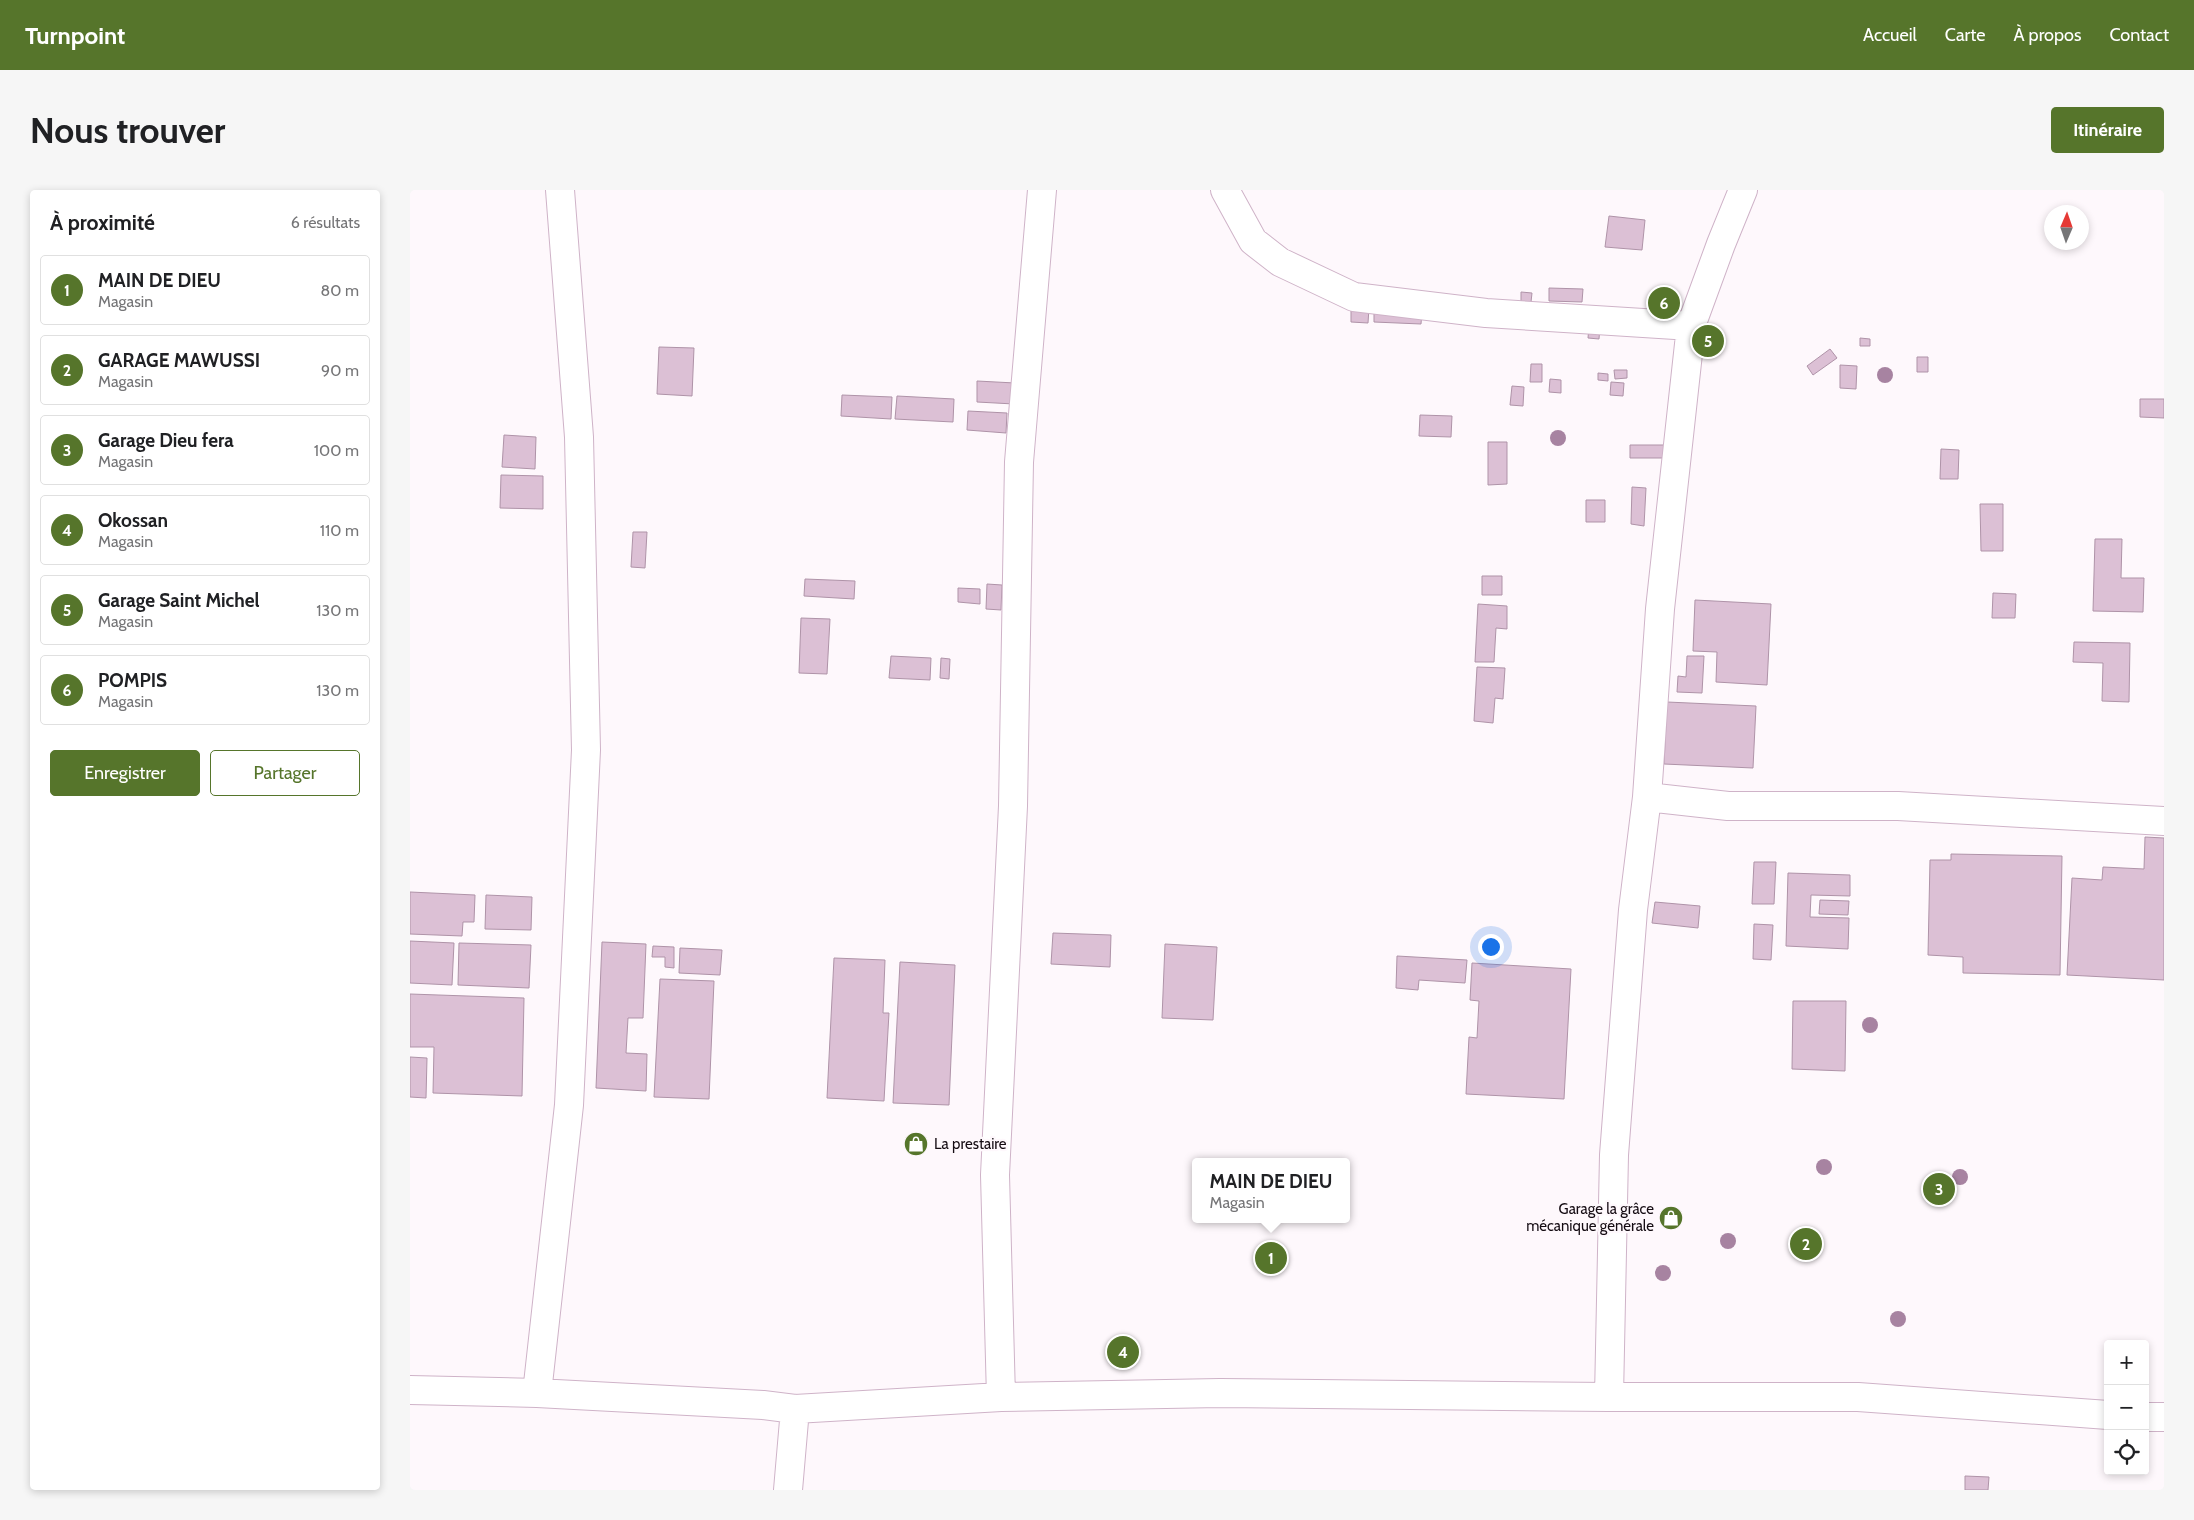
<!DOCTYPE html>
<html lang="fr">
<meta charset="utf-8">
<style>
body{margin:0;font-family:Cabin,sans-serif;background:#f6f6f6;color:#202124}
.controls{position:absolute;right:15px;bottom:15px;display:grid;overflow:hidden;border-radius:5px;box-shadow:0 2px 8px #0003}
.controls button{width:45px;height:45px;display:grid;place-items:center;padding:0;border:0;border-bottom:1px solid #e0e0e0;background:#fff;color:#202124;font:25px sans-serif}
.compass{position:absolute;left:1634px;top:15px;width:45px;height:45px;border-radius:50%;background:#fff;box-shadow:0 2px 8px #0003;rotate:2deg}
.you{position:absolute;left:1080px;top:756px;width:18px;height:18px;margin:-12px;border:4px solid #fff;border-radius:50%;background:#1a73e8;box-shadow:0 0 0 8px #1a73e833}
.badge{display:grid;place-items:center;width:32px;height:32px;border-radius:50%;background:#56752b;color:#fff;font-size:16px;font-weight:700}
.pin{position:absolute;translate:-50% -50%;border:2px solid #fff;box-shadow:0 1px 5px #0006}
.popup{position:absolute;left:782px;top:968px;width:158px;height:65px;box-sizing:border-box;display:grid;place-content:center;border-radius:5px;background:#fff;filter:drop-shadow(0 1px 4px #0005);font-size:16px;white-space:nowrap;color:#757577}
.popup b{font-size:19px;color:#202124}
.popup::after{content:'';position:absolute;left:50%;top:100%;margin-left:-10px;border:10px solid transparent;border-top-color:#fff}
.list{margin:0;padding:0;list-style:none}
h2{display:flex;justify-content:space-between;align-items:center;height:65px;margin:0;padding:0 20px;font-size:21px}
h2 small{font-size:16px;font-weight:400;color:#757577}
.list li{display:grid;grid-template-columns:32px 1fr auto;gap:15px;align-items:center;box-sizing:border-box;height:70px;margin:0 10px 10px;padding:0 10px;border:1px solid #e0e0e0;border-radius:5px}
.list b{display:block;font-size:19px;white-space:nowrap}
.list p{margin:0;font-size:16px;white-space:nowrap;color:#757577}
.list em{font-size:16px;font-style:normal;color:#757577}
.actions{display:flex;gap:10px;padding:15px 20px}
.actions a{flex:1;padding:11px 0;border:1px solid #56752b;border-radius:5px;text-align:center;font-size:18px;color:#56752b}
.actions .main{background:#56752b;color:#fff}
.icon{flex:none;width:28px;height:28px;fill:none;stroke:currentColor;stroke-width:2;stroke-linecap:round;stroke-linejoin:round}
.map{position:relative;flex:none;width:1754px;height:1300px;overflow:hidden;border-radius:5px}
header{display:flex;align-items:center;gap:30px;box-sizing:border-box;height:70px;padding:0 25px;background:#56752b;color:#fff}
header strong{font-size:24px}
nav{display:flex;gap:28px;margin-inline-start:auto;font-size:18px}
.intro{display:flex;align-items:center;justify-content:space-between;box-sizing:border-box;height:120px;padding:0 30px}
h1{margin:0;font-size:35px}
.button{padding:12px 22px;border-radius:5px;background:#56752b;color:#fff;font-size:18px;font-weight:700}
main{display:flex;gap:30px;padding:0 30px}
aside{flex:1;background:#fff;border-radius:5px;box-shadow:0 2px 8px #0003}
.map>svg:first-child{display:block}
.building{fill:#dcc0d5;stroke:#af93a8}
.lines{fill:none;stroke-linecap:round;stroke-linejoin:round}
.minor-casing{stroke:#cfb3c8;stroke-width:30}
.minor{stroke:#fff;stroke-width:28}
.tree{fill:#a783a1}
.labels{text-anchor:middle;dominant-baseline:central;stroke-width:4.5;stroke-linejoin:round;paint-order:stroke}
.poi-label{font-size:15px;fill:#150c13;stroke:#fef8fc;text-anchor:start}
</style>
<header>
<strong>Turnpoint</strong>
<nav><a>Accueil</a><a>Carte</a><a>À propos</a><a>Contact</a></nav>
</header>
<div class="intro"><h1>Nous trouver</h1><a class="button">Itinéraire</a></div>
<main>
<aside>
<h2>À proximité<small>6 résultats</small></h2>
<ul class="list">
<li><span class="badge">1</span><div><b>MAIN DE DIEU</b><p>Magasin</p></div><em>80 m</em></li>
<li><span class="badge">2</span><div><b>GARAGE MAWUSSI</b><p>Magasin</p></div><em>90 m</em></li>
<li><span class="badge">3</span><div><b>Garage Dieu fera</b><p>Magasin</p></div><em>100 m</em></li>
<li><span class="badge">4</span><div><b>Okossan</b><p>Magasin</p></div><em>110 m</em></li>
<li><span class="badge">5</span><div><b>Garage Saint Michel</b><p>Magasin</p></div><em>130 m</em></li>
<li><span class="badge">6</span><div><b>POMPIS</b><p>Magasin</p></div><em>130 m</em></li>
</ul>
<div class="actions"><a class="main">Enregistrer</a><a>Partager</a></div>
</aside>
<div class="map">
<svg width="1754" height="1300" viewBox="0 0 1754 1300">
<rect width="100%" height="100%" fill="#fef8fc"/>
<path class="building" d="M1199,26l36,4 -3,30 -37,-3z
M1139,98l34,1 -1,13 -33,-1z
M1111,102l11,1 -1,9h-10z
M941,117l18,1 -1,15 -17,-1z
M964,120l48,1 -1,13 -47,-2z
M1179,136h11l-1,13 -11,-1z
M1450,148l10,1v7h-10z
M249,157l35,1 -2,48 -35,-2z
M1420,159l7,9 -24,17 -6,-9z
M1507,167h11v15h-11z
M1121,174h11v18h-12z
M1430,175l17,1 -1,23 -16,-1z
M1204,180h13v8l-12,1z
M1188,183l10,1v7l-10,-1z
M1140,189l11,1v13l-12,-1z
M567,191l38,2 -1,21 -37,-2z
M1201,192l13,1 -1,13 -13,-1z
M1102,196l12,1 -1,19 -13,-1z
M432,205l50,2 -1,22 -50,-3z
M487,206l57,3 -1,23 -58,-3z
M1730,209h24v19l-24,-1z
M558,221l39,2 -1,20 -39,-3z
M1010,225l32,1 -1,21 -32,-1z
M94,245l32,2 -1,32 -33,-2z
M1078,252h19v42l-19,1z
M1220,255h37v13h-37z
M1531,259l18,1 -1,29h-18z
M91,285l42,1v33l-43,-1z
M1222,297l14,1 -2,38 -13,-2z
M1176,310h19v22h-19z
M1570,314h23v47h-22z
M223,342h14l-2,36 -14,-1z
M1685,349h27l-1,39h23l-1,34 -50,-1z
M1072,386h20v19h-20z
M395,389l50,2 -1,18 -50,-3z
M577,394l15,1 -1,25 -15,-1z
M548,398l22,1v15l-22,-2z
M1583,403l23,1 -1,24h-23z
M1285,410l76,4 -4,81 -51,-3 1,-30 -24,-1z
M1068,414l29,2v23l-11,-1 -2,34h-19z
M391,428l29,1 -3,55 -28,-1z
M1664,452l56,1 -1,59 -27,-1 1,-38 -30,-1z
M481,466l40,2 -1,22 -41,-2z
M1277,466h17l-2,37 -25,-1 1,-16 8,1z
M531,468l9,1 -1,20 -9,-1z
M1067,477l28,1 -2,31 -8,-1 -2,25 -19,-2z
M1257,512l89,4 -3,62 -89,-4z
M1735,647l19,1v142l-97,-5 5,-97 30,2 1,-13 41,2z
M1541,664l111,2 -2,119 -97,-2v-16l-35,-2 2,-95h21z
M1344,672h22l-2,42h-22z
M1378,683l62,2v21l-39,-1 -1,22 39,1 -1,31 -62,-3z
M0,702l65,3 -1,27h-11l-1,14 -52,-2z
M76,705l46,2 -1,33 -46,-1z
M1410,710l29,1 -1,14 -29,-1z
M1245,712l45,4 -2,22 -46,-5z
M1344,734l19,1 -2,35 -18,-1z
M643,743l58,2 -1,32 -59,-3z
M0,751l44,2 -2,42 -42,-2z
M192,752l44,2 -3,74h-15l-2,35 21,1 -1,37 -50,-3z
M49,753l72,2 -2,43 -71,-3z
M755,754l52,3 -4,73 -51,-2z
M243,756l21,1v21l-9,-1v-10h-13z
M270,758l42,2 -2,25 -41,-2z
M987,766l70,4 -2,23 -46,-3 -1,10 -22,-2z
M424,768l51,2 -2,53h6l-5,88 -57,-3z
M490,772l55,3 -6,140 -56,-2z
M1062,773l99,6 -7,130 -98,-5 3,-57 8,1 2,-37 -9,-1z
M250,789l54,2 -5,118 -55,-2z
M0,804l114,4 -2,98 -89,-3 1,-46h-24z
M1383,811h53l-1,70 -53,-2z
M0,867l17,1 -1,40 -16,-1z
M1555,1286l24,1 -1,13h-23z"/>
<g class="lines">
<g class="minor-casing">
<path id="minor" d="M815,0l28,51 27,21 74,35 132,16 205,13
M1237,607l81,9h170l266,15
M0,1200l127,3 226,12 32,4 206,-12 219,-4 389,4h249l250,18
M127,1203l32,-288 17,-355 -7,-313 -19,-247
M591,1207l-6,-222 18,-369 6,-344 23,-272
M1199,1207l5,-242 19,-245 14,-113 13,-188 31,-283 30,-82 22,-54
M1735,1227h19
M378,1300l7,-81"/>
</g>
<use href="#minor" class="minor"/>
</g>
<g class="tree">
<circle cx="1475" cy="185" r="8"/>
<circle cx="1148" cy="248" r="8"/>
<circle cx="1460" cy="835" r="8"/>
<circle cx="1414" cy="977" r="8"/>
<circle cx="1550" cy="987" r="8"/>
<circle cx="1318" cy="1051" r="8"/>
<circle cx="1253" cy="1083" r="8"/>
<circle cx="1488" cy="1129" r="8"/>
</g>
<defs>
<g id="shop-disc" transform="scale(1.25)"><circle r="9.5" fill="#56752b" stroke="#fef8fc"/><path d="M-5-2.5h2.3a2.7 3.5 0 0 1 5.4 0H5L5.5 6h-11ZM-1.5-2.5h3a1.5 2.3 0 0 0-3 0Z" fill="#fff"/></g>
</defs>
<g fill-rule="evenodd">
<use href="#shop-disc" x="506" y="954"/>
<use href="#shop-disc" x="1261" y="1028"/>
</g>
<g class="labels">
<g class="poi-label">
<text x="524" y="954">La prestaire</text>
<text x="1244" y="1019" text-anchor="end">Garage la grâce<tspan x="1244" dy="17">mécanique générale</tspan></text>
</g>
</g>
</svg>
<div class="controls">
<button>+</button>
<button>−</button>
<button><svg class="icon" aria-label="locate" viewBox="0 0 24 24"><circle cx="12" cy="12" r="6"/><path d="M12 2v4M12 18v4M2 12h4M18 12h4"/></svg></button>
</div>
<svg class="compass" viewBox="-18 -18 36 36"><path d="M0-13l5 13h-10z" fill="#e53935"/><path d="M0 13l5-13h-10z" fill="#757577"/></svg>
<div class="you"></div>
<div class="pin badge" style="left:861px;top:1068px">1</div>
<div class="popup"><b>MAIN DE DIEU</b>Magasin</div>
<div class="pin badge" style="left:1396px;top:1054px">2</div>
<div class="pin badge" style="left:1529px;top:999px">3</div>
<div class="pin badge" style="left:713px;top:1162px">4</div>
<div class="pin badge" style="left:1298px;top:151px">5</div>
<div class="pin badge" style="left:1254px;top:113px">6</div>
</div>
</main>
